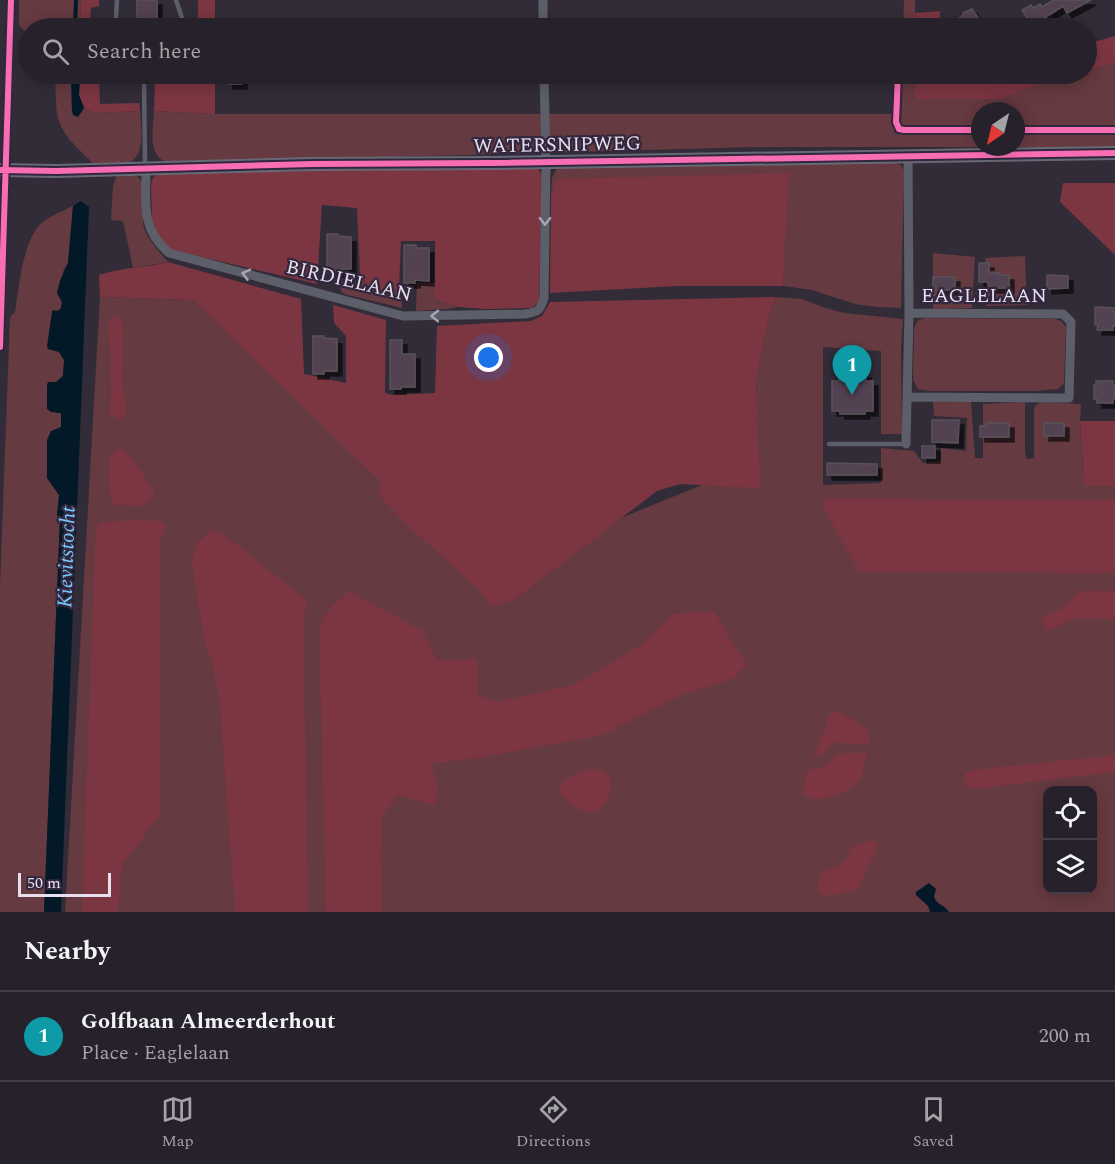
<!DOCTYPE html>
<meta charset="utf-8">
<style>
body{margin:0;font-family:Spectral,serif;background:#2e2932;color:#f1f3f6}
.controls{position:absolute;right:18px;bottom:18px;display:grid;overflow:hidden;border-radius:12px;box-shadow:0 3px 15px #0003}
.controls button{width:54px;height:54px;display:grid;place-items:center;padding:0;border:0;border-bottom:2px solid #423e47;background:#26212a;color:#f1f3f6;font:30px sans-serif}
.compass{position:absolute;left:971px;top:102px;width:54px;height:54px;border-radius:50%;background:#26212a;box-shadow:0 3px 15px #0003;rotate:215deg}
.scale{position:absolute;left:18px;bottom:15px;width:93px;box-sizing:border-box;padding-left:6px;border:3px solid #e6dfee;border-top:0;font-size:16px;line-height:21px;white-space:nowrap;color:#e6dfee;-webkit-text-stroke:4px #32273d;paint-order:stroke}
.you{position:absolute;left:489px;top:358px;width:21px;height:21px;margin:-15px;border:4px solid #fff;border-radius:50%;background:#1a73e8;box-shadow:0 0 0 9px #1a73e833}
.badge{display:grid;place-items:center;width:39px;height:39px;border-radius:50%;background:#a7a0ae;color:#fff;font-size:20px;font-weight:700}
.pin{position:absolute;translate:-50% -50px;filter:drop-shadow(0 2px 3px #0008)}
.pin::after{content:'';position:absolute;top:32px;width:21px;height:18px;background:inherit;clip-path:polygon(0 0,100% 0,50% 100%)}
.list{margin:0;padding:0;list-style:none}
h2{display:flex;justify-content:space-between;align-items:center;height:78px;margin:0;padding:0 24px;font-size:26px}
h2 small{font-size:20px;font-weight:400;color:#a4a3a8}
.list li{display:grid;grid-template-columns:39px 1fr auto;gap:18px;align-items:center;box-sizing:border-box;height:90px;padding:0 24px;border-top:2px solid #423e47}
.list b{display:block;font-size:22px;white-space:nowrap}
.list p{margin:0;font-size:20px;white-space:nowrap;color:#a4a3a8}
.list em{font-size:20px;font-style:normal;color:#a4a3a8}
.icon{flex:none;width:33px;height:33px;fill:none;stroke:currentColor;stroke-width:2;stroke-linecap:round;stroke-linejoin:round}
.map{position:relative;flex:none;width:1115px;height:912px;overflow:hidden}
.search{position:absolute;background:#26212a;box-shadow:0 3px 15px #0003;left:18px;right:18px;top:18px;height:66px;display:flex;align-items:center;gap:15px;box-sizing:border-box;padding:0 21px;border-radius:33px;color:#a4a3a8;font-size:22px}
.sheet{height:168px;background:#26212a}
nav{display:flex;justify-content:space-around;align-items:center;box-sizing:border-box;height:84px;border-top:2px solid #423e47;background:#26212a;font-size:16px;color:#a4a3a8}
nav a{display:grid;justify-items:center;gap:3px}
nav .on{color:#a7a0ae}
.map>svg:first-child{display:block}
.green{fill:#653a40;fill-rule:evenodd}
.forest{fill:#7c3642}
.water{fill:#041928}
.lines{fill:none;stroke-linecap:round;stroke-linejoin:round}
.stream{stroke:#041928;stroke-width:4}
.building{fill:#524351;stroke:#59515a;stroke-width:1.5;filter:url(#shadow)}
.lane{stroke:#5c5e69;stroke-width:4.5}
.street{stroke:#5c5e69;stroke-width:9}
.secondary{stroke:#686976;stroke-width:14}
.cycleway-casing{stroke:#32273d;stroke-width:10}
.cycleway{stroke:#f96db3;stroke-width:6}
.oneway{stroke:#a8a5b2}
.labels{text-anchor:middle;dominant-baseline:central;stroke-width:4.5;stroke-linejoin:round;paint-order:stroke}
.street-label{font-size:20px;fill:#e6dfee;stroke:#32273d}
.water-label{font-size:21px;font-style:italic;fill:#77c9fe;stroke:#32273d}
</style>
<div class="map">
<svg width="1115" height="912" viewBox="0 0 1115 912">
<defs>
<filter id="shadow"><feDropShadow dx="5" dy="5" stdDeviation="0" flood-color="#0009"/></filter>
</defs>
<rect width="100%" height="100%" fill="#322c38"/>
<path class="green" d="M19,0h62l-1,28h-52v7l-9,-10z
M904,0h11v28h-12z
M1115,63v64h-99v-16h-36v16h-75l-4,-3 1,-50h13v25h87l26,-11 49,-14h9l1,-4z
M55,74h25v1l-9,2 1,34 9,2 3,-5 12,5 44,-2c1,16 7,48 -15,53 -9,2 -20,1 -30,1 -12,-12 -30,-26 -36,-44 -4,-9 -3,-36 -4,-47z
M154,111l61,3h679v19h86v14h-224l-588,16c-21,-7 -15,-34 -14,-52z
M1115,132v15h-99v-14z
M890,161l11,4 3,6 -3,137 -24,-1 -22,-3 -43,-14 -28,-4 -1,-10 -232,-82 1,-17 6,-10z
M121,174c4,0 10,-1 14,1 15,6 5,39 9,53 5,13 15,23 24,34l-35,6 -10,-47 -12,-1 2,-34 3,-9z
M73,206l-5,57 -4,6 -7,23 5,10 -1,6 -3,3 -10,38 11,3 5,8 -1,16 -7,6 -5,30 10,1v14l-14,51 12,17 -2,20 3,3 -16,394h-44v-326l10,-269 5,-5c4,-25 8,-75 28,-90 9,-7 20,-11 30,-16z
M933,253l42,4 -3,51 -39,1z
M1025,256l2,49 -40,1 -2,-48z
M360,276l14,17 25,-4 3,1v18l-58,-14 -3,-3v-9l18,1z
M435,282v17l23,8 -11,2 -31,2 1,-28z
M100,297l93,3 201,192 210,33 110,-45 45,2 -3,-102 13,-63 7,-20 26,2 21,8 21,6 59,6 -2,30 1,85h-21v-83l-58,-4v138l58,-2v-35l33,3 9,12 18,-2v-13l25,3 1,-33 -33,-2 -1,-15h38l4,57h8v-54l42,-2v51l2,6 7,-1v-51l6,-5 41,2 -1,17 3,50 32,12v429h-1050zM1048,790h44v100h-44z
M925,318l130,1 6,2 5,6 -2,56 -6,6 -22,2h-106l-12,-2 -5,-9 1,-51 3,-8z"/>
<path class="forest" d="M81,0h18v6l-8,2 -2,20h-9z
M198,0h17v28h-17z
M940,11l-1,17h-24v-15z
M1115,36v27l-28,7v-26z
M80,74h19l1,30 39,-1 1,8 -44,2 -12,-5 -5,-13z
M197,74h18v40l-61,-3 1,-29 42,-1z
M915,74h24l14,5 42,-5h82l-49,14 -26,11h-87z
M538,168l4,8 -3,125 -7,7 -47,1 -27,-2 -23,-8v-58h-34l-2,48 -25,4 -14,-17 -3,-68 -35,-3 -5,79 -145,-34 -14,-14 -6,-17 -1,-35 2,-6 6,-5z
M789,173l-6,103 1,10h-107l-127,7 1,-99 7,-15z
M1063,183h52v72l-55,-53z
M168,262l133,37 3,75 42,9v-47l-12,-13 -1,-18 53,15 -1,73 7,2 43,-2 2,-67 94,-5 11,-5 8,-14 226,-5 -7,20 -13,63 4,105 -3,3 -77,-4 -23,7 -142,108 -11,5 -14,2 -10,-15 -75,-68 -27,-29 3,-12 -188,-182 -93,-3 -1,-22c23,-8 46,-7 69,-13z
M114,314l5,4 4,7 -1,59 5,29 -8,7 -9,-6 1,-19 -1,-50 -3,-17z
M1080,421h35v65h-31z
M118,448l10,6 26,36 -1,6 -7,10 -31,-1c-9,-11 -6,-36 -5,-50z
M827,499l288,1v73l-256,-1 -34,-62 -2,-9z
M135,520l26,1 5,3c0,6 -5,13 -6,19v272l-38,50 -4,47h-36l13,-373 3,-16z
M211,531h5l11,6 79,62 2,5 -3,6 -1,40 4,262h-73l-15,-206 -8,-45 -7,-16 -13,-82c2,-17 5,-21 19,-32z
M349,591l74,40 14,29 40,-1v35l18,8 78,-17 68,-40 32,-31 41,-3 32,53 -11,14 -56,18 -78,40 -125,22 -45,6 8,29 -5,12 -37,-10 -15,22 -1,36 1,59h-56l-7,-285c5,-16 18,-25 30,-36z
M1079,591h36v28h-45l-16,10 -7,1 -5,-8 1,-4 19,-10z
M840,711l25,17 3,4 2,12 -37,-1 -5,4 -7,9 -8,2 16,-42 4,-4z
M847,753h20c-2,10 -3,23 -11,31 -8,8 -29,16 -41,15 -5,0 -9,-3 -13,-5l6,-25c18,2 19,-5 30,-15z
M1115,755v17l-142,17 -6,-1 -4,-10 2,-5 8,-3z
M588,769c5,0 14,-1 18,4 14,14 -2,43 -22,39 0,0 -7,-5 -8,-5 -7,-4 -12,-9 -17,-16 3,-13 17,-17 29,-22z
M873,840l4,4c0,10 -6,15 -10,24 -4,11 -4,13 -11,23l-30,5 -8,-4c0,-26 10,-19 25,-30 5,-4 5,-8 8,-13 4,-6 15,-7 22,-9z"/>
<path class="water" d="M80,75l-1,20 5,13 -6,9 -5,-2 -1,-4 -1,-35z
M81,201l8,6 -28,705h-17l16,-394 -3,-3 2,-20 -12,-17v-38l4,-9 10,-4v-14l-10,-1 -4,-3v-24l1,-3h8l7,-6 1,-16 -5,-8 -11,-3 -1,-3 5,-34 1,-2 5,1 3,-3 1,-6 -5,-9 3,-12 8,-18 5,-57z
M929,883l7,6 -2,8c3,8 11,8 15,15h-19l-2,-6 -12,-11v-3z"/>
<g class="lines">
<path class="stream" d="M75,28l1,-28"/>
</g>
<path class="building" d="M137,0h20v28h-20z
M1053,0h38l-24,13 -4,-7 -31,20 -10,-16 9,-5 2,3 7,-4 2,3z
M972,9l11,16 -5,3h-20l-4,-6 9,-7v-2z
M227,74h15v10h-14z
M327,234h11v2l13,1v32h-13v3h-11z
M404,245h12v3h13v33l-14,-1v3h-11z
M979,263h10v9l10,1v2h10v13h-20l-1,-6h-9z
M1047,275l21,1v12l-21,1z
M933,277h22v13h-22z
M1095,307l19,1 -1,4h2v14h-2v4h-16l1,-5h-3z
M313,336h11v2l13,1v32h-13v3h-11z
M390,340h12v14h13v33h-14v2h-11z
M839,373h27v8h7v30h-8v3h-25v-3h-8v-30h7z
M1096,381h17v4h2l-1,14h-1v4h-16v-4h-3v-14h2z
M932,420h27l-1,23 -26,-1z
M987,423h22v14h-29v-11h7z
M1044,423h20v13h-20z
M922,446h13v12h-13z
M827,463l50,1v11h-50z"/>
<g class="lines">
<path class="lane" d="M117,0l-1,18 3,10
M176,0l7,21 -1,7
M140,74l4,5 1,86
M144,79l7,-5
M829,444h77"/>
<path class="street" d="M543,0v28
M146,168c0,35 -6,60 23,85l234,63 122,-2c13,-2 15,-3 19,-16l2,-136 -2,-88
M908,397l161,1 2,-76 -8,-8 -154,-1
M906,444l3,-131 -1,-157"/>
<path class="secondary" d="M0,170l56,1 257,-7 176,-1 626,-10"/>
<g class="cycleway-casing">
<path id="cycleway" d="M898,74l-2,48 3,7 5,1h76
M1016,130h99
M0,170l56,1 257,-7 176,-1 626,-10
M0,347l11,-347"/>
</g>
<use href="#cycleway" class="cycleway"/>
</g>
<defs><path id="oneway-chevron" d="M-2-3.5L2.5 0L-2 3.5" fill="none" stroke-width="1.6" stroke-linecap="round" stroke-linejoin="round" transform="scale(1.5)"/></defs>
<g class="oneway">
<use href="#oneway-chevron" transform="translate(545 221) rotate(91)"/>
<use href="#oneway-chevron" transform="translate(246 274) rotate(-165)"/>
<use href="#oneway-chevron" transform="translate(435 316) rotate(-179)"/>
</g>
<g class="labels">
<g class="street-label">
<text transform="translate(557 145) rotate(-1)">WATERSNIPWEG</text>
<text transform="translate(349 281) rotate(13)">BIRDIELAAN</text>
<text x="984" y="296">EAGLELAAN</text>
</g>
<g class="water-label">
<text transform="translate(67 557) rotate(-88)">Kievitstocht</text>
</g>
</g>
</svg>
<div class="controls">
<button><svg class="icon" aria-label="locate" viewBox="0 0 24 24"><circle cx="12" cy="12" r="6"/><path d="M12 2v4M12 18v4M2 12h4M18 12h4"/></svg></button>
<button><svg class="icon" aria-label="layers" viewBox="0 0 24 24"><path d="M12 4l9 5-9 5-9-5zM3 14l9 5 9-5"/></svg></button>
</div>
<svg class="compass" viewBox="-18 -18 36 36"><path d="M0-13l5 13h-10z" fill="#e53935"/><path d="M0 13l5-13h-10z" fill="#a4a3a8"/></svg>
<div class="scale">50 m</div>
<div class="you"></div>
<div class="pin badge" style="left:852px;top:395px;background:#0f9aa8">1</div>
<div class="search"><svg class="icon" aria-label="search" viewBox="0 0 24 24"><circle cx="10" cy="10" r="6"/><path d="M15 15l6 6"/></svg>Search here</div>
</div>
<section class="sheet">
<h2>Nearby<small></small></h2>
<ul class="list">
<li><span class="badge" style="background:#0f9aa8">1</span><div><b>Golfbaan Almeerderhout</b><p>Place · Eaglelaan</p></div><em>200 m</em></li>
</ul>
</section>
<nav>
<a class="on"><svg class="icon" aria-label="map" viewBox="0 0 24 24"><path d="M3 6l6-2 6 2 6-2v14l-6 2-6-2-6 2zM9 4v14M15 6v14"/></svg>Map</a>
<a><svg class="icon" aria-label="directions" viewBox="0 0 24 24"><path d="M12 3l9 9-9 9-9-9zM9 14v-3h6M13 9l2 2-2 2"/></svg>Directions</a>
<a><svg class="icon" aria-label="saved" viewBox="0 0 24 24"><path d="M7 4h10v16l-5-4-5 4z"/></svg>Saved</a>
</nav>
